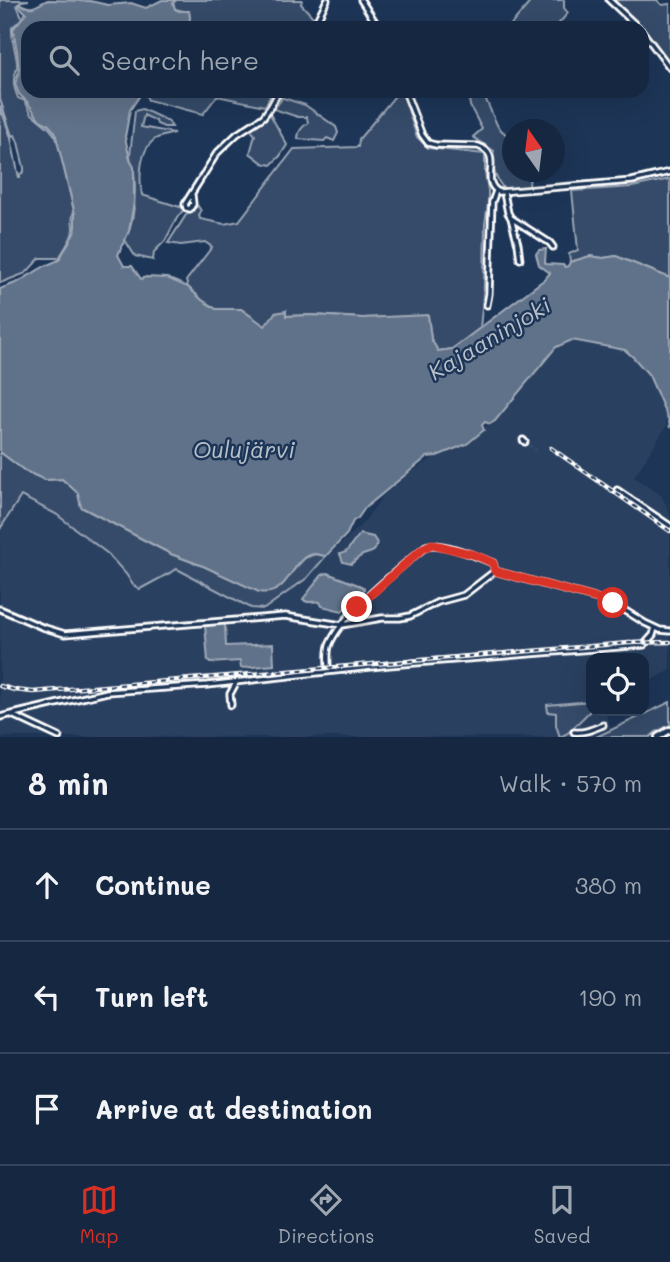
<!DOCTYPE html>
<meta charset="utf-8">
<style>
body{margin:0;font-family:Mali,sans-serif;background:#23344c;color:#f1f3f6}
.controls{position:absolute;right:21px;bottom:21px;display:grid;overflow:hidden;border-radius:14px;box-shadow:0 7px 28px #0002}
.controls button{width:63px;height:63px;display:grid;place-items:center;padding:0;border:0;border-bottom:2px solid #35445a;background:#162841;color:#f1f3f6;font:35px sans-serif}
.compass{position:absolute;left:502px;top:119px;width:63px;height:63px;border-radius:50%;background:#162841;box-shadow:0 7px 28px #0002;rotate:346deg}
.stop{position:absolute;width:21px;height:21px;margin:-16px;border:5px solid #d93025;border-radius:50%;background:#fff}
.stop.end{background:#d93025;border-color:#fff;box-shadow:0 2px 7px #0008}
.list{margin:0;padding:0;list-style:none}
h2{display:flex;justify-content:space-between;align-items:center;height:91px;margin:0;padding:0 28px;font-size:30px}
h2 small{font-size:23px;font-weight:400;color:#9ea6b1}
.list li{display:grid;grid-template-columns:46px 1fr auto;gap:21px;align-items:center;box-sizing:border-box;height:112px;padding:0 28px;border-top:2px solid #35445a}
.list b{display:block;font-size:26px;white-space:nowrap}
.list em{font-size:23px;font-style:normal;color:#9ea6b1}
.icon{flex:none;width:38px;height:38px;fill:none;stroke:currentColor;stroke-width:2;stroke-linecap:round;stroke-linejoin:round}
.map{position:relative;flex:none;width:670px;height:737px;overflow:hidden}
.search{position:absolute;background:#162841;box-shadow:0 7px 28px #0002;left:21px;right:21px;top:21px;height:77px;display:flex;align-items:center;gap:18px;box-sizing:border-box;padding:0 24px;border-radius:21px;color:#9ea6b1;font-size:26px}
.sheet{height:427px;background:#162841}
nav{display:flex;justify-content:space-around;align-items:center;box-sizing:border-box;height:98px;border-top:2px solid #35445a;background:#162841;font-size:19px;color:#9ea6b1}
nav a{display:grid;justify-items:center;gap:4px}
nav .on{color:#d93025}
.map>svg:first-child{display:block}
.built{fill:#2a4161}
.green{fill:#364b69;stroke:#9aa5b4;stroke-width:2}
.water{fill:#617289;stroke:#a0aab8;stroke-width:2}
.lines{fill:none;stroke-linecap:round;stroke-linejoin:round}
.minor-tunnel{stroke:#344968;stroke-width:3.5;stroke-dasharray:3.5 2;stroke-linecap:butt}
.minor-casing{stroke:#fff;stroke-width:9}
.tertiary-casing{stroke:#fff;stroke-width:10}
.minor{stroke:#1d3557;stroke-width:3.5}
.tertiary{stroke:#1d3557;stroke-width:4.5}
.rail-casing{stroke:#fff;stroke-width:4.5}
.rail{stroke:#1d3557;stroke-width:2;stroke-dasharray:5;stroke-linecap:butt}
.route{stroke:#d93025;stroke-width:9}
.labels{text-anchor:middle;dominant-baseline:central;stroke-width:5;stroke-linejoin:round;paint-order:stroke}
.water-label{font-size:23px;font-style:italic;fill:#b8c0ca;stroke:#1d3557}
</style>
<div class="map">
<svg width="670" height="737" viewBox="0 0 670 737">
<rect width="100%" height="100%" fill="#1d3557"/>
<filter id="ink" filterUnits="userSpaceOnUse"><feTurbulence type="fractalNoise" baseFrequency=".0143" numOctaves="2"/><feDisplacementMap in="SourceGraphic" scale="14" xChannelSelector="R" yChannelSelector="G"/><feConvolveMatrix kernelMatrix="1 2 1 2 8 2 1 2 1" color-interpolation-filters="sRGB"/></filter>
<g filter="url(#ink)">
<path class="built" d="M572,340l53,10 9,8 15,17 17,40v12l-32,50 28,19 8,18v157l-26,12v-25h-53v53h17l-2,4 5,13 -18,8 -19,1h-574v-208l20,-33 36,18 52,40 18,20 6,12 9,3 36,-20 74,39 13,1 21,-15 40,-35 39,-37 19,-26 26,-22 21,-14 37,-16 39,-35 50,-63z"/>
<path class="green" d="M0,0h29l-7,1 -5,4 5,12 -2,4 -8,6c-1,13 4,24 5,36 1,7 -3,10 -3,17 -1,6 2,12 4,18l7,3 6,12 18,15 8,10 17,73c-3,7 -1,10 -1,18 0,10 -9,20 -14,29h-19l-14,15 -26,10v-177l11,32 8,40h1v-4l4,-2v-4l-6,-26 -3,-7 -3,1 -12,-37z
M176,0h126l-1,4 13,14 -6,10h-121l3,-10 -1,-6 -14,-3 -2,-6z
M532,0h32v8l4,5 -13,15h-47z
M612,0h45l5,5 8,-1v59l-26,-34z
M144,91h129l-8,15 -48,-10 -14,18 -55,-14z
M399,91h3l15,46 11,11 57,6v19l3,17v14l-3,20 -1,62 -4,43 -28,20 -14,2 -7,-12 -3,-23 -66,2 -49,-3 -28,1 1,-5 -21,16 -24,-18h-25l-14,-9 -14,-13 -2,-6 26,-34 -7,-5 -24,3 -13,-2 18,-28 12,-9 3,5 -2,4 1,4 24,5 15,-3 55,-72 64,-2 1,-8z
M468,91h14l16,36 14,13v32h18l-1,15 -24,3c-10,-11 -15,-26 -11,-39l-21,-14 9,-8 -12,-23z
M280,97l25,8 31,22 2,6 -4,8 -7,-3 -3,3 -26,-2c0,-8 4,-12 10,-16l-1,-6h-9l-24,-8 7,-9z
M142,109l26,12 4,6h-8l-7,-3 -1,-3 -12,-6 -3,12 33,6c-6,2 -12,3 -17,5 -18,10 -18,40 -15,57l38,12 5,-6v7l-8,10 -12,23 -11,11 -1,8 -18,-4 -10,-16c10,-20 11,-47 9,-69 -1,-6 -4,-10 -4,-16l5,-44z
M270,114l17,31 -7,11 -9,9 -8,-2 -13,-10 5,-18 -5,-6z
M670,179v99l-54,-22 -13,2 -13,-2 -20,6 -1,-8 9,-4 -6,-59 60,-4z
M0,452l25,19 20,9 17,-1 16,14 3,14 90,47 32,12 85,10 17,-18 10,-4 11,2 -19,22 -43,31 -13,-1 -74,-39 -37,20 -7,-4 -7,-11 -18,-20 -52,-40 -35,-18 -21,33z
M591,701v9l-23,23 -8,4 -4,-12v-12l-8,-1 -1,-7z
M670,702v23l-14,7 -6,5h-54z"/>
<path class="water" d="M48,0l42,1 18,4 23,-2 15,5 16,-8h14l-3,3 2,6 4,2h10l1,7 -3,10h-159v63h115l-13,19 -5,27 5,23 4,7v35l-5,29 -11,24 6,11h8l9,13 5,-2 21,1 21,9 14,13 14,9h25l24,17 10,-13 11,-2v5l27,-1 49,3 66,-3 3,24 7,12 14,-2 93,-70 5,-6 -11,-8 -3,-11 3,-4 7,-1 -1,13 1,2 17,1 2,2 3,-1 2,-4 20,-6 13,2 13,-2 54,22v150l-1,-7 -20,-46 -15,-17 -9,-8 -53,-10 -16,7 -61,74 -5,3 -5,-2 -3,3 2,5 -17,14 -30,12 -10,1 -62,51 -7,10 -5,3 -6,13 -21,22c-4,0 -8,-2 -12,-2 -23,2 -24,44 -55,38l-56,-26 -32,-12 -90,-47 -3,-14 -16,-14 -17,1 -20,-9 -25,-19v-163l18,-7 27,-16 14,-6 16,-29v-17l-20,-82 -7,-8 -8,-4 -13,-18 -8,-8 -4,-10 4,-13 -2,-20 -4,-22 13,-16 -8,-8 2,-1c14,7 15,1 28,-4z
M360,534l13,3 4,6c-1,10 -6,9 -14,12 -5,2 -8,6 -12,9l-8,-2 -3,-8 6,-2z
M327,573l34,13 3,2v2l-22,21 -20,-5 -2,-4c-7,-2 -12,3 -17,-3l19,-24z
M225,624l1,22 47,-2 1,21 -33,3 -1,-7 -30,2 -2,-2 -3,-36z"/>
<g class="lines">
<path class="minor-tunnel" d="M525,442l10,8 3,-1"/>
<g class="minor-casing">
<path id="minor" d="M361,0l18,28
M609,0l30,28
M313,28l14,-28
M642,31l28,37
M405,91l17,44 6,8 8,2 42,1c27,9 0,35 21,46l133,-11 38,-9
M504,193l4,20 3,5 39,25 3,4
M192,195l1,9 -3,5 -4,-1 -1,-4 32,-51 20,-19 26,-17 8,-11 8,-15
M511,218l7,26 2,15
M487,305l2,-11 3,-92 4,-11
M523,440l2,2
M617,490l53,36
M495,571l118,32 32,20 15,7 10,1
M0,609l42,18 23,7 220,-18 57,9 40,-7h18l10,-2 28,-14 26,-7 31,-24 -2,-8c-15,-6 -52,-22 -67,-17 -26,22 -86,69 -97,100 -2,7 -1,14 -1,22
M231,705l-1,-11 7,-13
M12,715l47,22
M0,717l107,-25 101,-7 181,-20 255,-20 9,-10 2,-7
M574,732c11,1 19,-3 29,-7"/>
</g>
<g class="tertiary-casing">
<path id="tertiary" d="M658,737l12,-7"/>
</g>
<use href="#minor" class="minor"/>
<use href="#tertiary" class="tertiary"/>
<g class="rail-casing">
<path id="rail" d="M551,448l119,83
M0,686l15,4 18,2 596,-49 41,-1"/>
</g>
<use href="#rail" class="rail"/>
</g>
</g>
<g class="lines" filter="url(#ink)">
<path class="route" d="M357,607l65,-58 10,-5 43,11 18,8 2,8 118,32"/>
</g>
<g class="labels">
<g class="water-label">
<text transform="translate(489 338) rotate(-31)">Kajaaninjoki</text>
<text x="244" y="449">Oulujärvi</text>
</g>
</g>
</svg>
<div class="controls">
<button><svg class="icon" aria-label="locate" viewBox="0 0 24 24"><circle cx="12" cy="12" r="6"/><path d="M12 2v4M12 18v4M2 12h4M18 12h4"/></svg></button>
</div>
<svg class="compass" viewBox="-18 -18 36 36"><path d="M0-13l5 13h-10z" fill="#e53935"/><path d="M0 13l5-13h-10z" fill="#9ea6b1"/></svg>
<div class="stop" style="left:613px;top:603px"></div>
<div class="stop end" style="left:357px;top:607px"></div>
<div class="search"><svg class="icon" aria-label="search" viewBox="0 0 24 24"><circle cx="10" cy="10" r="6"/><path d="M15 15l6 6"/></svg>Search here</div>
</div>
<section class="sheet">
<h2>8 min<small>Walk · 570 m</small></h2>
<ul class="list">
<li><svg class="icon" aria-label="ahead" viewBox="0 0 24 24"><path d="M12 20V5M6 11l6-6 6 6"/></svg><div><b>Continue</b></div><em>380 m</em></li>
<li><svg class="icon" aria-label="left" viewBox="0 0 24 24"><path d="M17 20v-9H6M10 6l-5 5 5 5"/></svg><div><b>Turn left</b></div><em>190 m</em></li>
<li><svg class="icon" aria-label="arrive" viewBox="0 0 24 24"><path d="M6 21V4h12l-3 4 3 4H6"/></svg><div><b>Arrive at destination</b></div></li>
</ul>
</section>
<nav>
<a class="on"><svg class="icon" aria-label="map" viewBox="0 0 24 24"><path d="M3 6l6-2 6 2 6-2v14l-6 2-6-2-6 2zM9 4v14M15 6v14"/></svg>Map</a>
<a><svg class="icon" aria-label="directions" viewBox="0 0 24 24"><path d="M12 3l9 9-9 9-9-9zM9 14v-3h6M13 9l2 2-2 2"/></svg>Directions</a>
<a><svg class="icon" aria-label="saved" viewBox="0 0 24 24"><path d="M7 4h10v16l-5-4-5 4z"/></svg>Saved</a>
</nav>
